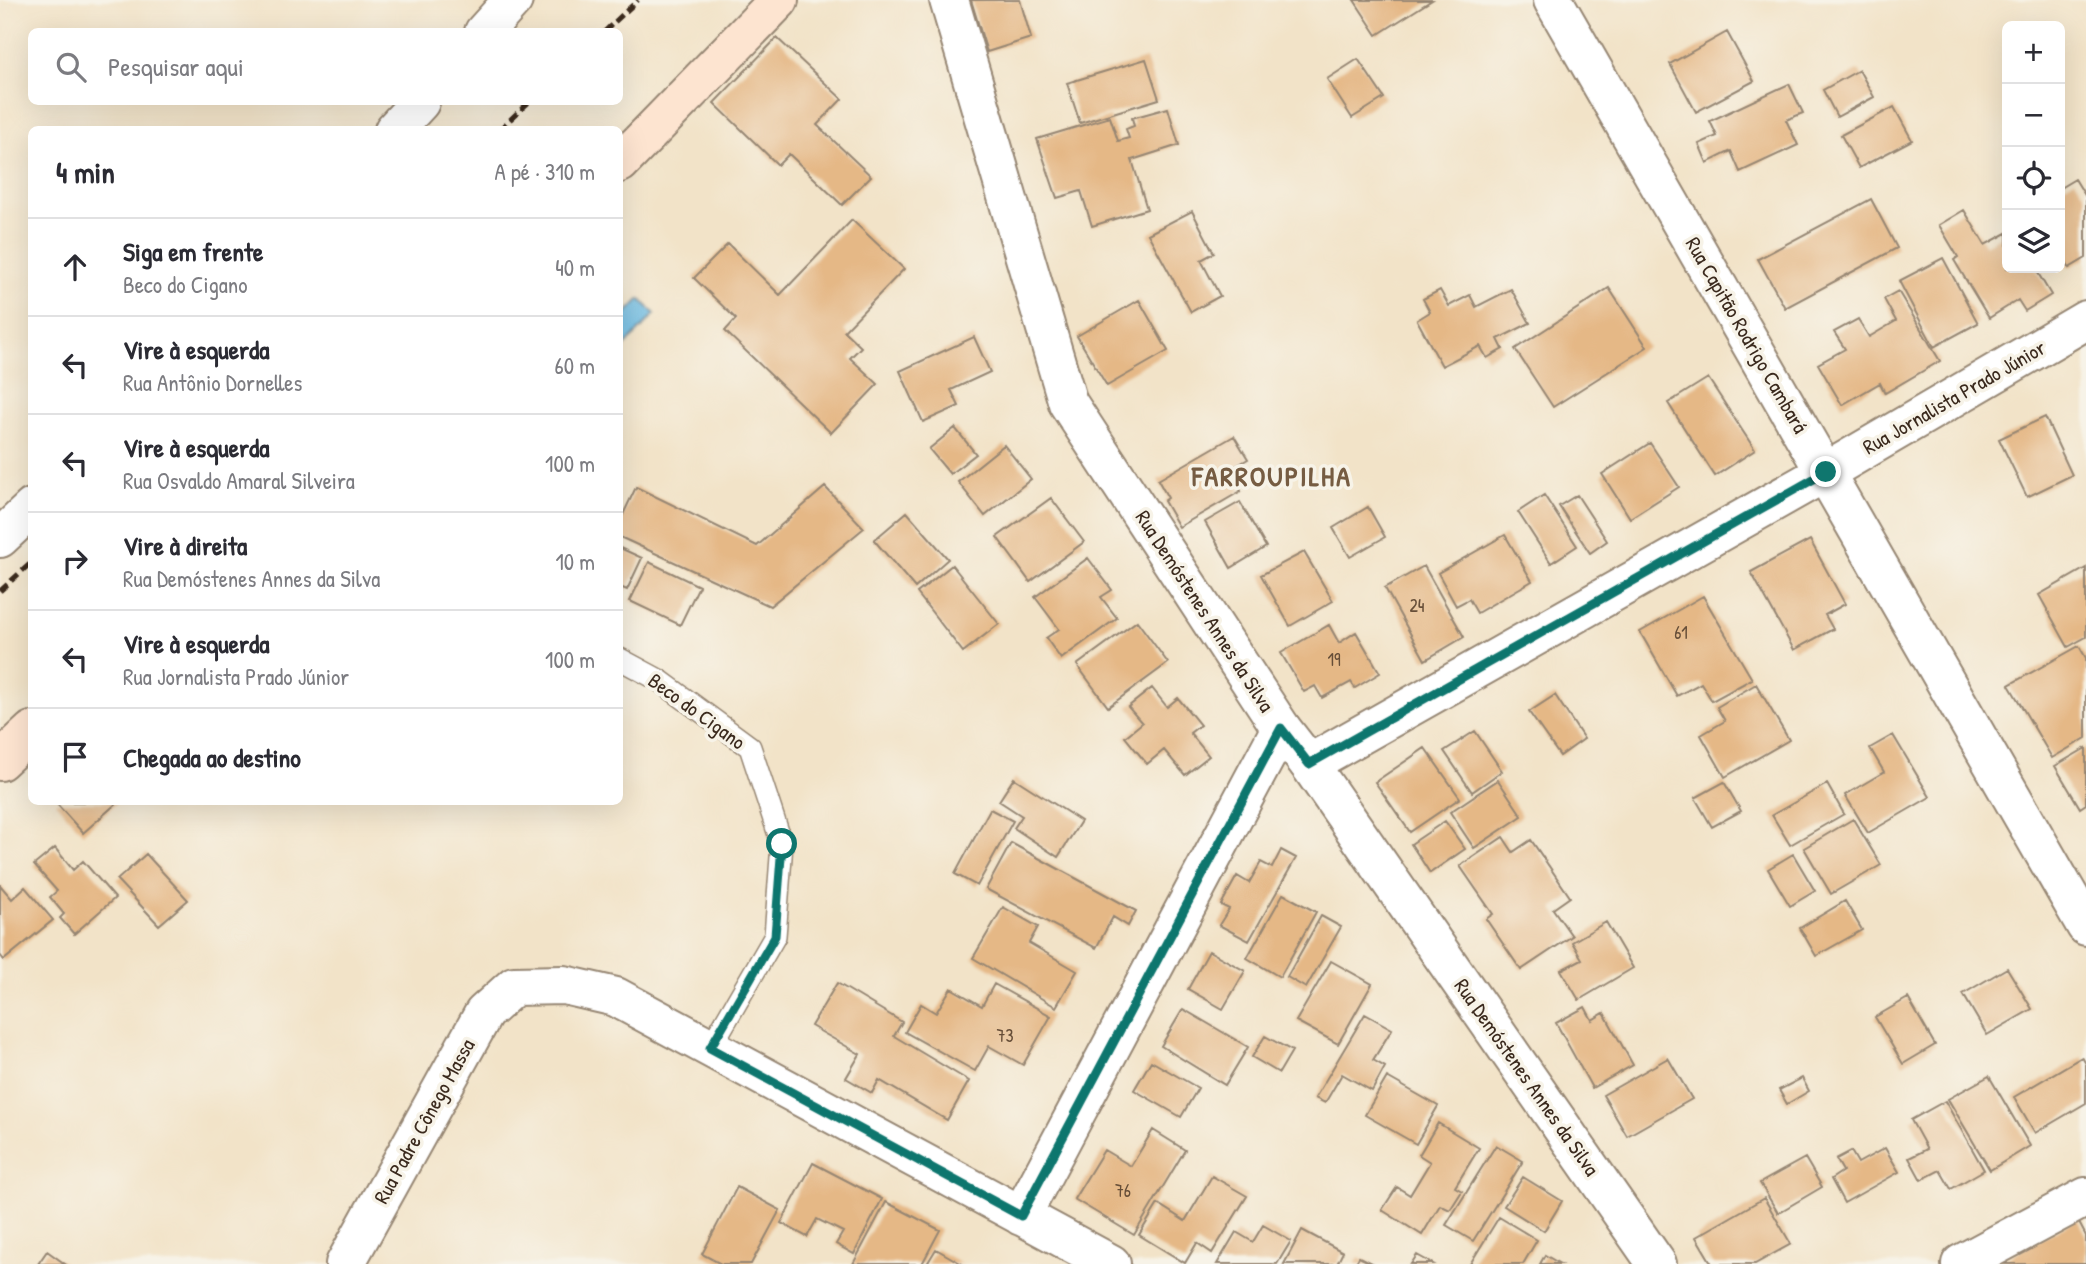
<!DOCTYPE html>
<html lang="pt">
<meta charset="utf-8">
<style>
body{margin:0;font-family:"Patrick Hand",sans-serif;background:#f7f7f7;color:#2b2b33}
.controls{position:absolute;right:21px;top:21px;display:grid;overflow:hidden;border-radius:10px;box-shadow:0 7px 28px #0002}
.controls button{width:63px;height:63px;display:grid;place-items:center;padding:0;border:0;border-bottom:2px solid #e1e1e2;background:#fff;color:#2b2b33;font:35px sans-serif}
.stop{position:absolute;width:21px;height:21px;margin:-16px;border:5px solid #0f766e;border-radius:50%;background:#fff}
.stop.end{background:#0f766e;border-color:#fff;box-shadow:0 2px 7px #0008}
.list{margin:0;padding:0;list-style:none}
h2{display:flex;justify-content:space-between;align-items:center;height:91px;margin:0;padding:0 28px;font-size:30px}
h2 small{font-size:23px;font-weight:400;color:#7c7c81}
.list li{display:grid;grid-template-columns:46px 1fr auto;gap:21px;align-items:center;box-sizing:border-box;height:98px;padding:0 28px;border-top:2px solid #e1e1e2}
.list b{display:block;font-size:26px;white-space:nowrap}
.list p{margin:0;font-size:23px;white-space:nowrap;color:#7c7c81}
.list em{font-size:23px;font-style:normal;color:#7c7c81}
.icon{flex:none;width:38px;height:38px;fill:none;stroke:currentColor;stroke-width:2;stroke-linecap:round;stroke-linejoin:round}
.map{position:relative;flex:none;width:2086px;height:1264px;overflow:hidden}
.search{position:absolute;background:#fff;box-shadow:0 7px 28px #0002;left:28px;top:28px;width:595px;height:77px;display:flex;align-items:center;gap:18px;box-sizing:border-box;padding:0 24px;border-radius:10px;color:#7c7c81;font-size:26px}
.panel{position:absolute;background:#fff;box-shadow:0 7px 28px #0002;left:28px;top:126px;width:595px;height:679px;border-radius:10px}
.map>svg:first-child{display:block}
.water{fill:#68b9e3;stroke:#527280;stroke-width:2}
.building{fill:#e5b886}
.lines{fill:none;stroke-linecap:round;stroke-linejoin:round}
.service-casing{stroke:#968673;stroke-width:24}
.minor-casing{stroke:#968673;stroke-width:42}
.tertiary-casing{stroke:#968673;stroke-width:42}
.secondary-casing{stroke:#968673;stroke-width:42}
.service{stroke:#fff;stroke-width:21}
.minor{stroke:#fff;stroke-width:38}
.tertiary{stroke:#fff;stroke-width:38}
.secondary{stroke:#fde4d0;stroke-width:38}
.rail{stroke:#3b2a1e;stroke-width:5;stroke-dasharray:10 5;stroke-linecap:butt}
.route{stroke:#0f766e;stroke-width:9}
.labels{text-anchor:middle;dominant-baseline:central;stroke-width:7;stroke-linejoin:round;paint-order:stroke}
.number-label{font-size:18px;fill:#664e38}
.street-label{font-size:21px;fill:#3b2a1e;stroke:#f7f3e8}
.district-label{font-size:28px;font-weight:bold;letter-spacing:2px;fill:#765c42;stroke:#f7f3e8}
</style>
<div class="map">
<svg width="2086" height="1264" viewBox="0 0 2086 1264">
<rect width="100%" height="100%" fill="#f7f3e8"/>
<filter id="ink" filterUnits="userSpaceOnUse"><feTurbulence type="fractalNoise" baseFrequency=".0143" numOctaves="2"/><feDisplacementMap in="SourceGraphic" scale="14" xChannelSelector="R" yChannelSelector="G"/><feConvolveMatrix kernelMatrix="1 2 1 2 8 2 1 2 1" color-interpolation-filters="sRGB"/></filter>
<filter id="wash" filterUnits="userSpaceOnUse"><feTurbulence type="fractalNoise" baseFrequency=".00686" numOctaves="4" result="noise"/><feDisplacementMap in="SourceGraphic" scale="28" xChannelSelector="R" yChannelSelector="G"/><feGaussianBlur stdDeviation="1.57" result="paint"/><feColorMatrix in="noise" values="0 0 0 0 0 0 0 0 0 0 0 0 0 0 0 0 0 1.4 0 .05"/><feComposite in="paint" operator="in"/></filter>
<g filter="url(#wash)">
<rect width="100%" height="100%" fill="#f2e3c8"/>
<path class="water" d="M640,299l15,15 -35,37v-31z"/>
<g id="blocks">
<path class="building" d="M971,0h49l11,38 -44,14z
M1354,0h78l-55,35z
M1727,32l27,49 -58,31 -26,-48z
M777,38l65,61 -25,26 54,51 -29,29 -53,-51 -11,11 -64,-62z
M1146,59l13,40 -79,24 -13,-40z
M1358,59l26,39 -32,20 -25,-39z
M1859,70l15,27 -37,20 -14,-27z
M1789,84l14,29 -17,7 12,25 -58,27 -9,-21 -24,12 -8,-19 18,-8 -7,-15z
M1894,107l18,33 -53,28 -18,-33z
M1168,108l11,37 -47,15 15,49 -55,17 -11,-35 -24,7 -20,-59 73,-22 8,24 11,-3 -3,-9 8,-3 -2,-8z
M2075,179l11,18v61l-17,10 -9,-16v-64z
M1871,199l26,49 -112,60 -27,-49z
M1964,210l21,35 22,-12v35h28l16,27 -26,16 -7,-11 -29,18 -35,-58 4,-3 -19,-32z
M1192,211l22,42 -13,7 19,36 -29,16 -43,-78z
M852,220l52,49 -60,62 17,16 -11,11 28,26 -47,49 -106,-102 11,-12 -42,-41 34,-34 52,51z
M1943,258l35,65 -44,24 -35,-66z
M1609,288l38,59 -94,60 -38,-58z
M1511,289l19,34 -32,16 5,10 -16,9 -7,-12 -38,20 -25,-46 13,-8 -7,-13 17,-9 9,16 21,-11 6,12z
M1898,291l42,70 -55,32 -5,-10 -38,22 -24,-41 27,-15 -11,-17 24,-13 11,18 27,-16 -12,-22z
M1139,300l29,51 -61,35 -30,-50z
M974,337l16,35 -39,18 8,16 -36,16 -23,-51z
M1708,378l47,72 -40,26 -47,-73z
M2045,417l27,58 -45,22 -28,-58z
M955,428l21,26 -26,20 -21,-25z
M1234,436l14,23 -19,11 12,21 -62,36 -15,-26 4,-3 -10,-18z
M1650,443l29,44 -49,31 -28,-44z
M1004,445l27,34 -46,37 -27,-34z
M636,487l121,59 68,-59 39,41 -94,78 -150,-69v-16z
M1544,495l33,51 -26,17 -33,-51z
M1577,495l30,46 -17,12 -31,-47z
M1051,498l33,44 -54,40 -33,-45z
M1240,502l26,45 -35,21 -26,-46z
M1368,507l17,30 -35,20 -17,-29z
M907,512l41,47 -33,29 -41,-48z
M1505,535l27,46 -55,32 -8,-14 -13,7 -18,-33z
M1810,540l35,64 -20,11 8,14 -39,21 -43,-78z
M620,548l22,10 -15,32 -7,-3z
M1304,552l29,49 -43,25 -29,-51z
M1088,558l24,32 -11,7 16,21 -56,41 -15,-21 13,-9 -24,-32z
M649,562l50,24 -19,39 -50,-24z
M952,565l47,59 -36,28 -46,-59z
M1424,566l40,71 -39,23 -40,-72z
M2086,568v69l-18,10 -29,-52z
M1703,596l49,83 -40,22 -11,-18 -24,13 -37,-64z
M1137,621l31,42 -60,44 -31,-42z
M1329,625l10,18 17,-11 24,41 -25,15 -4,-6 -29,16 -7,-12 -11,6 -23,-39z
M2079,646l7,12v80l-34,20 -43,-73z
M1756,684l33,56 -64,37 -24,-42 24,-14 -8,-14z
M1152,688l15,19 11,-9 22,27 -10,8 19,23 -24,19 -21,-25 -17,14 -22,-27 17,-14 -14,-16z
M1555,695l29,44 -24,17 -31,-44z
M1475,731l27,40 -30,21 -28,-41z
M1893,735l37,62 -62,36 -23,-38 39,-23 -14,-24z
M1425,748l35,50 -50,34 -35,-50z
M2086,748v56l-6,4 -25,-42z
M1014,778l67,43 -23,36 -44,-29 8,-12 -23,-15z
M1498,780l24,36 -48,32 -24,-36z
M1724,782l17,29 -29,16 -17,-29z
M1827,784l17,30 -54,31 -18,-30z
M55,802h63l-35,31z
M990,809l23,12 -36,65 -22,-12z
M1853,819l28,46 -50,29 -27,-46z
M1445,821l20,28 -35,24 -19,-29z
M1503,837l10,15 18,-12 39,57 -17,12 19,27 -51,34 -35,-51 7,-5 -33,-48z
M1011,843l125,68 -8,15 -15,-9 -17,31 -110,-59z
M55,848l18,22 10,-9 32,37 -41,36 -14,-16 4,-4 -14,-17 7,-6 -23,-26z
M1281,850l15,8 -47,83 -30,-16 10,-16 -8,-4 16,-29 12,7 12,-21 11,6z
M146,854l42,46 -29,25 -42,-45z
M1793,854l22,37 -25,15 -22,-37z
M0,885l12,14 13,-12 28,33 -49,40 -4,-5z
M1283,894l33,18 -36,65 -33,-19z
M1845,901l17,29 -46,26 -16,-28z
M1003,907l35,20 -9,16 48,28 -21,36 -83,-49z
M1321,916l20,11 -35,61 -19,-11z
M1606,922l27,46 -54,32 -18,-30 21,-11 -10,-17z
M1209,951l36,20 -22,38 -35,-20z
M1331,961l41,23 -34,60 -42,-23z
M2007,968l25,41 -45,26 -24,-41z
M837,983l65,39 -8,14 75,45 -22,39 -68,-40 -7,13 -26,-15 14,-24 -49,-28z
M994,984l57,32 -28,49 -34,-19 -14,25 -70,-39 16,-28 15,9 15,-25 31,18z
M1908,998l27,47 -32,19 -28,-47z
M1585,1007l7,13 12,-7 29,52 -41,23 -36,-65z
M1183,1009l65,38 -23,38 -64,-39z
M1365,1014l27,15 -19,31 12,7 -13,24 -30,-17 -17,29 -10,-5z
M1265,1036l27,15 -13,22 -27,-16z
M2082,1057l4,7v39l-51,30 -21,-36z
M1668,1058l24,41 -65,37 -24,-41z
M1151,1061l47,27 -17,29 -47,-27z
M1989,1076l41,70 -40,24 -42,-71z
M1387,1077l51,29 -22,38 -51,-29z
M1802,1078l7,13 -22,13 -8,-14z
M1945,1101l39,69 -33,19 -11,-19 -19,10 -12,-22 18,-9 -16,-29z
M1438,1123l41,25 -24,39 7,4 -12,19 -10,-5 -18,30 -40,-25 15,-23 13,8 20,-33 -11,-7z
M1153,1130l32,20 -51,85 -60,-36 30,-49 27,16z
M1496,1145l27,16 -50,80 -27,-16z
M1885,1148l14,24 -55,31 -13,-24 12,-8 -7,-12 15,-8 7,12z
M1805,1158l17,29 -44,26 -18,-30z
M813,1163l69,36 -28,55 -18,-10 7,-12 -26,-13 -10,18 -26,-14z
M1212,1176l35,20 -35,57 -15,-10 -12,20 -46,-28 19,-31 27,17z
M1523,1177l39,24 -18,30 -40,-25z
M737,1187l43,23 -29,54h-30l-19,-10z
M1764,1198l27,46 -36,20h-43l-16,-27z
M886,1202l54,28 -18,34h-69z
M1499,1217l38,23 -14,24h-53z
M2077,1219l9,17v28h-90z
M1263,1225l28,16 -14,23h-60l19,-32 17,10z
M1302,1230l41,22 -6,12h-53z
M936,1249l26,15h-35z
M47,1251l18,13h-27z
M1417,1255l16,9h-22z
M1545,1255l15,9h-20z
M1359,1257l14,7h-18z"/>
</g>
</g>
<g filter="url(#ink)">
<use href="#blocks" fill-opacity="0" stroke="#968673" stroke-width="2"/>
<g class="lines">
<g class="service-casing">
<path id="service" d="M620,659l39,21 91,67 32,97 -7,92 -65,112"/>
</g>
<g class="minor-casing">
<path id="minor" d="M1553,0l533,926
M484,32l29,-32
M394,130l26,-28
M0,538l32,-30
M1309,764l517,-292 260,-152
M1021,1216l260,-488
M345,1264l139,-251 30,-27 50,-1 52,12 495,267
M1961,1264l125,-67"/>
</g>
<g class="tertiary-casing">
<path id="tertiary" d="M949,0l119,403 213,325 28,36 348,500"/>
</g>
<g class="secondary-casing">
<path id="secondary" d="M620,163l159,-163
M0,761l32,-30"/>
</g>
<use href="#service" class="service"/>
<use href="#minor" class="minor"/>
<use href="#tertiary" class="tertiary"/>
<use href="#secondary" class="secondary"/>
<path class="rail" d="M604,32l34,-32
M499,130l30,-28
M0,591l32,-29"/>
</g>
</g>
<g class="lines" filter="url(#ink)">
<path class="route" d="M782,844l-7,92 -65,112 311,168 260,-488 28,36 517,-292"/>
</g>
<g class="labels">
<g class="number-label">
<text x="1417" y="605">24</text>
<text x="1681" y="632">61</text>
<text x="1334" y="659">19</text>
<text x="1005" y="1035">73</text>
<text x="1123" y="1190">76</text>
</g>
<g class="street-label">
<text transform="translate(1747 335) rotate(60)">Rua Capitão Rodrigo Cambará</text>
<text transform="translate(1954 397) rotate(-30)">Rua Jornalista Prado Júnior</text>
<text transform="translate(1205 611) rotate(57)">Rua Demóstenes Annes da Silva</text>
<text transform="translate(697 711) rotate(36)">Beco do Cigano</text>
<text transform="translate(1527 1077) rotate(55)">Rua Demóstenes Annes da Silva</text>
<text transform="translate(424 1121) rotate(-61)">Rua Padre Cônego Massa</text>
</g>
<g class="district-label">
<text x="1272" y="476">FARROUPILHA</text>
</g>
</g>
</svg>
<div class="controls">
<button>+</button>
<button>−</button>
<button><svg class="icon" aria-label="locate" viewBox="0 0 24 24"><circle cx="12" cy="12" r="6"/><path d="M12 2v4M12 18v4M2 12h4M18 12h4"/></svg></button>
<button><svg class="icon" aria-label="layers" viewBox="0 0 24 24"><path d="M12 4l9 5-9 5-9-5zM3 14l9 5 9-5"/></svg></button>
</div>
<div class="stop" style="left:782px;top:844px"></div>
<div class="stop end" style="left:1826px;top:472px"></div>
<div class="search"><svg class="icon" aria-label="search" viewBox="0 0 24 24"><circle cx="10" cy="10" r="6"/><path d="M15 15l6 6"/></svg>Pesquisar aqui</div>
<section class="panel">
<h2>4 min<small>A pé · 310 m</small></h2>
<ul class="list">
<li><svg class="icon" aria-label="ahead" viewBox="0 0 24 24"><path d="M12 20V5M6 11l6-6 6 6"/></svg><div><b>Siga em frente</b><p>Beco do Cigano</p></div><em>40 m</em></li>
<li><svg class="icon" aria-label="left" viewBox="0 0 24 24"><path d="M17 20v-9H6M10 6l-5 5 5 5"/></svg><div><b>Vire à esquerda</b><p>Rua Antônio Dornelles</p></div><em>60 m</em></li>
<li><svg class="icon" aria-label="left" viewBox="0 0 24 24"><path d="M17 20v-9H6M10 6l-5 5 5 5"/></svg><div><b>Vire à esquerda</b><p>Rua Osvaldo Amaral Silveira</p></div><em>100 m</em></li>
<li><svg class="icon" aria-label="right" viewBox="0 0 24 24"><path d="M7 20v-9h11M14 6l5 5-5 5"/></svg><div><b>Vire à direita</b><p>Rua Demóstenes Annes da Silva</p></div><em>10 m</em></li>
<li><svg class="icon" aria-label="left" viewBox="0 0 24 24"><path d="M17 20v-9H6M10 6l-5 5 5 5"/></svg><div><b>Vire à esquerda</b><p>Rua Jornalista Prado Júnior</p></div><em>100 m</em></li>
<li><svg class="icon" aria-label="arrive" viewBox="0 0 24 24"><path d="M6 21V4h12l-3 4 3 4H6"/></svg><div><b>Chegada ao destino</b></div></li>
</ul>
</section>
</div>
